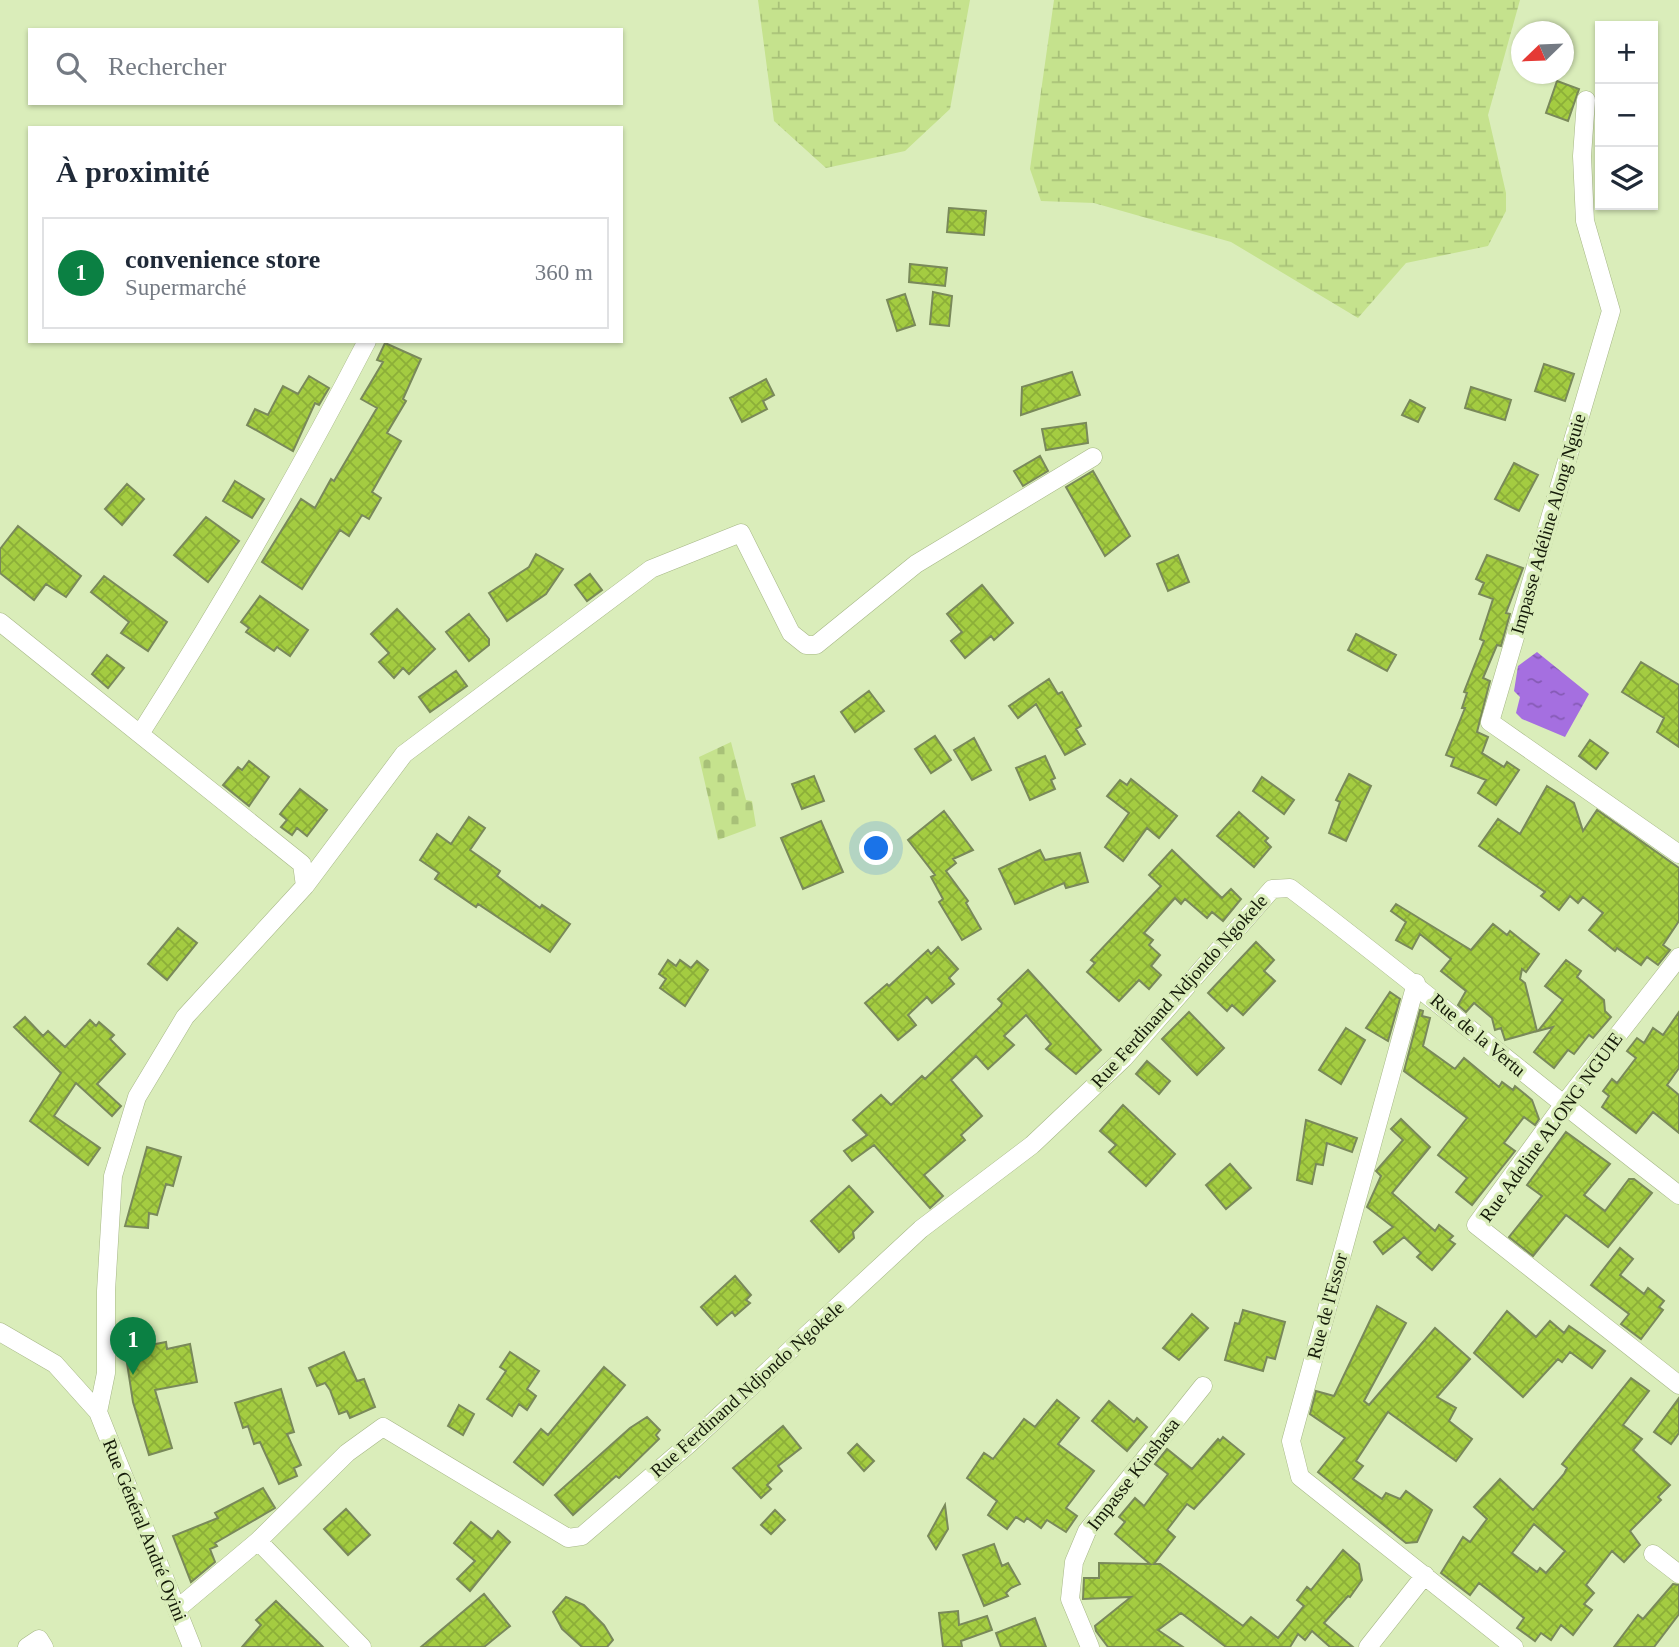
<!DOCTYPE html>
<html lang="fr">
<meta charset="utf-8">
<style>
body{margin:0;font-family:"Times New Roman",serif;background:#f6f6f7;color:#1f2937}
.controls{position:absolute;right:21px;top:21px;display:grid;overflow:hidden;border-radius:0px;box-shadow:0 2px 5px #0004}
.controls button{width:63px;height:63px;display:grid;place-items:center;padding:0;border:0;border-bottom:2px solid #e0e1e3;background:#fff;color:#1f2937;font:35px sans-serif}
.compass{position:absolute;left:1511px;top:21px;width:63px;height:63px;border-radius:50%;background:#fff;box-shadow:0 2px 5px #0004;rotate:247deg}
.you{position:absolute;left:877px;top:849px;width:24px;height:24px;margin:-18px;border:5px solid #fff;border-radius:50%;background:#1a73e8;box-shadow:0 0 0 10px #1a73e833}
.badge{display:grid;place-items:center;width:46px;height:46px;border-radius:50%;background:#0b8043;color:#fff;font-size:23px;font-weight:700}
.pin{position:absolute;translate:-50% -58px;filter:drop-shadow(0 2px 4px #0008)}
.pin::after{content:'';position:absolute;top:37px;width:24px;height:21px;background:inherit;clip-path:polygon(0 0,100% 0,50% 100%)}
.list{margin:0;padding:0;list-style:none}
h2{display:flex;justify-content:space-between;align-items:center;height:91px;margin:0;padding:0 28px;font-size:30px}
h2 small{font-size:23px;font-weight:400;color:#747a83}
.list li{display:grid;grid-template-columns:46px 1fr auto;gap:21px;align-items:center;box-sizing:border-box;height:112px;margin:0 14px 14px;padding:0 14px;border:2px solid #e0e1e3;border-radius:0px}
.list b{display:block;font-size:26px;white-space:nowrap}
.list p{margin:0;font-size:23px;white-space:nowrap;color:#747a83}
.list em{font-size:23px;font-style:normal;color:#747a83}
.icon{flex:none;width:38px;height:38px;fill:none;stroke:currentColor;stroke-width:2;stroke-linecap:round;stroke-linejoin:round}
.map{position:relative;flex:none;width:1679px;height:1647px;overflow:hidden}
.search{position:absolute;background:#fff;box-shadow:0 2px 5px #0004;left:28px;top:28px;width:595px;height:77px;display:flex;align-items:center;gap:18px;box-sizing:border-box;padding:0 24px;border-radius:0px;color:#747a83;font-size:26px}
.panel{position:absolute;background:#fff;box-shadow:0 2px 5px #0004;left:28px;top:126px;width:595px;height:217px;border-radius:0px}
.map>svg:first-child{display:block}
.wetland{fill:url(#wetland-marsh)}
.cemetery{fill:url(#cemetery-stones)}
.water{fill:url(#water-ripples)}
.building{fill:url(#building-cross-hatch);stroke:#79895a;stroke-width:2;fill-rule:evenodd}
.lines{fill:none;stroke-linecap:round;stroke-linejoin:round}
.street-casing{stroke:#a6b786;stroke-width:19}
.street{stroke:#fff;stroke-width:18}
.labels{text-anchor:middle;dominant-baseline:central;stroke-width:7;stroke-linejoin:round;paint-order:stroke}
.street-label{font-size:19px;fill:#151b09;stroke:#daedba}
</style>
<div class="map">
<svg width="1679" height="1647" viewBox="0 0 1679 1647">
<defs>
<pattern id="wetland-marsh" width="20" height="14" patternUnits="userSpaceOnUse" patternTransform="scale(1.75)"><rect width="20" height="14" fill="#c5e28d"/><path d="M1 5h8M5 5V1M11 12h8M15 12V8" fill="none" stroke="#a8c178"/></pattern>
<pattern id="cemetery-stones" width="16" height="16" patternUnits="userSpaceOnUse" patternTransform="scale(1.75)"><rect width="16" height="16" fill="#c5e28d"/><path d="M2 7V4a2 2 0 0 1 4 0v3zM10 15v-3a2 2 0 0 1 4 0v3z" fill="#a8c178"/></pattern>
<pattern id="water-ripples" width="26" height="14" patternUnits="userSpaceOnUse" patternTransform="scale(1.75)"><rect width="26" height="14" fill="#a56fe0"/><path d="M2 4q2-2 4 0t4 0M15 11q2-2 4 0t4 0" fill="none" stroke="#855ab4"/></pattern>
<pattern id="building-cross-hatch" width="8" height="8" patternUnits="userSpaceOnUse" patternTransform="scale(1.75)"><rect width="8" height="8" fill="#a4cc41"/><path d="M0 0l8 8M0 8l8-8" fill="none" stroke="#8caf38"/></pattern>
</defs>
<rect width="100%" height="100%" fill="#daedba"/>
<path class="wetland" d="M758,0h212l-20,109 -45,42 -79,17 -52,-47z
M1054,0h466l-32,115 18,78v18l-18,35 -82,17 -48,55 -127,-76 -137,-39 -53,-2 -11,-32z"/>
<path class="cemetery" d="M731,742l15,58 6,1 4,25 -38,14 -19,-83z"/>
<path class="water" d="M1537,652l52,42 -24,43 -43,-18 -6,-6 4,-16 -6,-6 4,-25z"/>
<path class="building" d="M1557,81l22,8 -11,32 -22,-8z
M949,208l37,3 -2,24 -37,-3z
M910,264l37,4 -2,18 -36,-4z
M933,292l19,4 -3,30 -19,-2z
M905,294l10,31 -18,6 -10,-31z
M385,343l36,16 -18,40 3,2 -19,32 14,8 -29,51 9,6 -12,21 -7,-4 -13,21 -9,-6 -38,59 -40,-27 39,-63 14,9 16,-29 3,2 43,-73 -16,-9 22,-37 -6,-2z
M1544,364l30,10 -9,27 -30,-10z
M1072,372l8,23 -59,20 1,-28z
M309,376l20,12 -10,17 -4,-2 -22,48 -46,-26 8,-16 13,6 15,-29 15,8z
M766,379l8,16 -11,6 4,8 -25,13 -12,-24z
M1471,387l40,13 -6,20 -40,-12z
M1410,400l15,8 -7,14 -16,-7z
M1086,423l2,20 -42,7 -4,-21z
M1040,456l8,15 -25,15 -9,-15z
M1514,463l24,12 -19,36 -24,-12z
M1093,471l37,65 -25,20 -39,-69z
M235,481l29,18 -12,19 -29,-17z
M127,484l17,15 -22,26 -17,-16z
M206,517l33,24 -31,41 -34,-27z
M18,526l63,50 -15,21 -20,-13 -12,16 -34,-27v-24z
M536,554l27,15 -17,25 -39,27 -18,-28 40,-26z
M1178,555l11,27 -21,9 -11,-27z
M1487,555l36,13 -17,45 4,1 -9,32 -4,-1 -14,33 7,3 -13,51 11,5 -6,16 22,14 3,-5 12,8 -23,35 -18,-12 8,-13 -35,-14 3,-8 -8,-3 19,-47h-3l5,-15 -3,-1 20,-51 -4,-2 13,-40 -14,-5 5,-11 -8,-4z
M590,574l12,16 -15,11 -12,-16z
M104,576l63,46 -19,29 -27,-18 8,-11 -38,-30z
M982,585l31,38 -19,17 -3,-4 -26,22 -14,-17 11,-9 -15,-18z
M260,596l48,34 -18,26 -13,-9 -3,4 -28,-19 3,-4 -8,-6z
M397,609l38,40 -26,25 -6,-6 -9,10 -15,-16 10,-9 -18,-19z
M469,614l20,25v6l-20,16 -23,-29z
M1356,634l40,21 -9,16 -39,-21z
M107,655l17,13 -16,20 -16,-14z
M1641,662l38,23v62l-22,-15 7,-14 -42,-26z
M456,671l11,15 -37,26 -11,-15z
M1049,679l9,15 4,-2 19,34 -5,3 9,15 -20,11 -29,-51 -18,14 -9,-12z
M869,691l15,20 -29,21 -14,-20z
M935,736l16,24 -20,13 -16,-24z
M974,738l17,32 -19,10 -18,-30z
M1590,740l18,13 -12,16 -17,-13z
M1045,756l10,22 -4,2 4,9 -25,11 -14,-32z
M249,761l20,16 -20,29 -26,-21 15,-18 4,3z
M1349,774l22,12 -25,55 -17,-8 11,-31 -4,-2z
M814,776l10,25 -22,8 -10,-25z
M1262,777l32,23 -10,14 -31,-23z
M1131,779l46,37 -18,22 -12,-10 -24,33 -18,-14 24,-34 -22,-17 13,-16 7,5z
M1547,786l27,17 9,28 14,-21 82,58v53l-16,24 7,5 -12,15 -11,-8 -6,8 -24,-17 -2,3 -26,-21 14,-17 -20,-16 -5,6 -8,-7 -11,14 -18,-14 4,-4 -66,-46 19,-27 22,15z
M300,789l27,21 -20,26 -10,-8 -5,7 -11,-8 6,-7 -7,-6z
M944,811l29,39 -20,9 3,4 -10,8 22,30 -2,2 15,26 -19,11 -23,-38 4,-3 -12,-22 4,-2 -27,-35z
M1239,812l29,26 -3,3 6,6 -17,20 -37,-31z
M469,817l16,11 -15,22 30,21 -3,5 43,32 2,-3 28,19 -20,28 -72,-48 -2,3 -41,-28 4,-6 -19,-13 17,-26 14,10z
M821,821l22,51 -40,17 -22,-51z
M1040,850l5,10 35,-7 8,29 -22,6 -2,-5 -49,21 -16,-35z
M1172,850l50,48 9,-9 10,10 -18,22 -11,-9 -5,6 -22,-19 -4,5 -6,-6 -31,35 9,7 -4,5 11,10 -9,11 10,9 -12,14 -10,-9 -20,21 -32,-29 8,-9 -4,-3 70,-74 -12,-11z
M1396,904l75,46 22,-26 14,11 3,-4 29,23 -13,18 -4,-3 -2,10 5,4 12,48 -32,9 -4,-12 -6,2 -3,-12 -18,-15 -8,9 -8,-7 8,-14 -25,-20 10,-12 -31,-25 -8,15 -16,-9 10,-18 -15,-11z
M178,928l19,15 -30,37 -19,-16z
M1256,942l18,18 -10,11 11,10 -32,34 -11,-10 -5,6 -19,-18z
M938,947l20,22 -9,9 5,6 -22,19 -5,-6 -19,18 8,10 -18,15 -33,-37 22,-19 2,2 39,-36 3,4z
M668,960l8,6 4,-6 11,8 6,-7 11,9 -23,36 -25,-18 6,-9 -7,-5z
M1566,960l15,11 -4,6 27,23 1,11 6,6 -18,21 -4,-3 -15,19 -6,-4 -14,18 -20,-16 19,-25 -15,4 25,-31 -18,-14z
M1028,970l73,80 -25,24 -30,-25 5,-5 -25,-29 -22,21 10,9 -26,24 -12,-13 -25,24 31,36 -21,19 4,5 -41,35 19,21 -13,12 -56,-63 -22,16 -8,-10 23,-16 -14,-15 28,-25 10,10 31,-29 3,3 76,-73 1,-3 -4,-4z
M1390,992l10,7 -12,42 -22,-13z
M1420,1010l3,1 -1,5 8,2 -7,28 32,23 9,-11 35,29 3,-5 11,8 2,-4 17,14 7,19 -4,6 -11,-8 -20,26 11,8 -43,54 -16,-13 11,-14 -29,-23 29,-37 -63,-47z
M1189,1012l35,36 -27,27 -35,-36z
M1679,1012v56l-12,17 12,10v38l-26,-21 -17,21 -34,-26 7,-11 -6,-5 9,-12 5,4 19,-25 -9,-7 10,-13 7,5 9,-15 10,7z
M25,1017l18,19 5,-5 17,16 25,-27 6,6 3,-4 15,13 -4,4 15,15 -28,30 24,22 -9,10 -36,-33 -22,33 46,32 -12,17 -58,-44 31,-48 -47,-46z
M1346,1028l19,12 -24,44 -22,-14z
M1147,1061l23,20 -11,13 -23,-20z
M1123,1105l52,49 -29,32 -37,-34 7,-7 -16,-14z
M1401,1119l29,28 -38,46 43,38 4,-6 14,11 -4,4 6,4 -23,26 -15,-13 4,-4 -17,-16 -21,17 -9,-12 19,-15 -26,-20 14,-31 -5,-5 27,-31 -12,-11z
M1306,1120l51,18 -5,14 -25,-9 -4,22 -7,-1 -4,20 -15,-4z
M1566,1132l44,32 -26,31 21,16 24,-32h5l18,14 -44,54 -42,-32 -33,41 -24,-19 33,-41 -15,-11z
M147,1147l34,10 -8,29 -7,-2 -9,31 -8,-2 -1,15 -23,-2z
M1230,1164l21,24 -25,21 -20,-24z
M849,1186l24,26 -20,20 1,6 -15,14 -28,-31z
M1620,1248l13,11 -13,16 24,19 4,-6 16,13 -5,6 4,3 -22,29 -20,-15 8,-10 -38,-29z
M735,1276l16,19 -5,5 4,3 -15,13 -3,-4 -15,13 -16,-18z
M1377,1306l29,17 -42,78 5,4 66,-77 35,31 -33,38 19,11 -7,13 23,18 -16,22 -68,-49 -32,49 7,5 -10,13 29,20 4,-6 14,6 6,-8 26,19 -15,32 -11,1 -88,-71 27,-34 -35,-24 6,-23 18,5z
M1243,1310l42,12 -10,37 -8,-2 -4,14 -38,-11 10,-37 4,1z
M1507,1311l29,26 14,-16 14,12 5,-7 36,25 -13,17 -22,-16 -8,10 -4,-3 -35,38 -49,-44z
M1192,1314l16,14 -29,32 -16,-12z
M166,1342l1,7 23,-5 7,38 -42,8 17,58 -23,7 -16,-53 -8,-52z
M344,1352l13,29 7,-2 11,28 -25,11 -3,-7 -8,3 -9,-24 -5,-7 -8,3 -8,-18z
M510,1352l29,19 -12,18 9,7 -9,14 -8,-6 -7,12 -25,-17 19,-28 -6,-4z
M604,1367l21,18 -82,100 -29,-23 27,-33 7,6z
M1631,1378l18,13 -26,34 19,14 -9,11 37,35 -12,12 3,3 -31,31 10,14 -16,17 -12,-11 -26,34 8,8 -10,11 8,6 -19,25 -12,-10 -10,15 -10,-7 -6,8 -18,-13 7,-10 -45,-35 -9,12 -29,-22 22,-36 7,5 17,-23 -13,-12 26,-28 33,31 31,-36 3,-6 -5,-4zM1534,1524l31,27 -19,22 -6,-5 -3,4 -25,-19z
M281,1389l13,43 -7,2 14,31 -7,3 3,8 -18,8 -19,-42 -6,2 -6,-18 -5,2 -8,-25z
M1679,1398v35l-8,11 -17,-12z
M1057,1400l22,18 -21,26 36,27 -28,37 11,8 -11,16 -19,-12 -6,8 -14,-10 -3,4 -8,-5 -9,12 -19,-14 9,-14 -30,-23 17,-25 9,6 31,-40 11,8z
M1109,1401l25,21 3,-4 10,9 -20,24 -35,-30z
M459,1405l15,9 -11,21 -15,-9z
M647,1417l13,13 -4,5 3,4 -40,39 -3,-2 -43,39 -18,-20 75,-67z
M783,1426l18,22 -23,18 4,5 -15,14 4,4 -10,9 -28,-30z
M1223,1437l21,17 -50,55 -7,-5 -20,26 8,7 -21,27h6l83,62 8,-9 27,21 26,-32 -7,-6 10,-13 4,3 32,-40 16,14 3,16 -12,17 -2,-1 -24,27 29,24h-23l-18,-16 -7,9 -7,-6 -8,13h-64l-45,-34 -23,17 25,17h-75l-12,-16 -1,-5 36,-29 -48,2 1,-21h15v-15l51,1 -35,-30 10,-12 -6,-5 16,-19 9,8 24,-32 -13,-10 12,-15 25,20 26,-30 2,2z
M857,1444l17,17 -10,10 -16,-18z
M263,1488l12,20 -60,35 2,3 -7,3 5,13 -24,20 -18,-46 45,-18 -3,-5z
M945,1505l3,24 -12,20 -8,-13z
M346,1509l24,26 -22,20 -24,-26z
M775,1510l10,10 -14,14 -10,-9z
M471,1522l21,17 6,-8 12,11 -40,49 -13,-12 18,-18 -21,-18z
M994,1544l8,22 6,-3 12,21 -9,4 -5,5 2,3 -24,10 -21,-51z
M1673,1584l6,1v29l-25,33h-40l24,-32 5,4z
M484,1594l26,32 -26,21h-63z
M566,1597l18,8 20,20 9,15 -6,7h-25l-20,-18 -9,-17z
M276,1601l47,46h-81l19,-22 -5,-5z
M958,1611l1,14 28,-9 5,14 -31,11 1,6h-19l-4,-34z
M1035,1618l11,29h-45l-5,-14z"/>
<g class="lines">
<g class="street-casing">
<path id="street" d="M1586,100l-4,56 3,65 26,90 -121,411 189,132
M0,622l302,242 3,22
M140,734c82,-128 157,-258 227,-393
M1679,957l-116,148 -87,120 203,160
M1416,983l-125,458 9,36 214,170
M0,1332l55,32 43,48 94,235
M98,1412l8,-39v-82l7,-115 24,-79 48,-80 120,-131 99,-132 247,-185 90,-36 50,100 15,12h10l100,-81 177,-107
M258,1541l104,106
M1653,1554l26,20
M177,1609l81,-68 89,-88 36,-26 185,111 14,-2 107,-92 232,-215 111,-84 92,-87 148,-169 18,-1c132,100 258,206 389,307
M27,1647l12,-8 5,8
M1090,1647l-20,-48 4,-37 13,-31 116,-145
M1368,1647l57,-72"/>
</g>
<use href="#street" class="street"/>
</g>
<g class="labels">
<g class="street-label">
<text transform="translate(1548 524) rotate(-74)">Impasse Adéline Along Nguie</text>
<text transform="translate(1179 991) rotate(-48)">Rue Ferdinand Ndjondo Ngokele</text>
<text transform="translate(1478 1035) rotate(40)">Rue de la Vertu</text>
<text transform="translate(1551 1127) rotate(-54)">Rue Adeline ALONG NGUIE</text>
<text transform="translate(1327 1306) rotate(-75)">Rue de l'Essor</text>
<text transform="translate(747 1389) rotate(-42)">Rue Ferdinand Ndjondo Ngokele</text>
<text transform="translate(1133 1474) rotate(-52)">Impasse Kinshasa</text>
<text transform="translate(145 1530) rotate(68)">Rue Général André Oyini</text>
</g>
</g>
</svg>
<div class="controls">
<button>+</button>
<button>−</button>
<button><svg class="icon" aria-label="layers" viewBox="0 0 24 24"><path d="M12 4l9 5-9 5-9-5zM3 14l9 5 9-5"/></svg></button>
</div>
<svg class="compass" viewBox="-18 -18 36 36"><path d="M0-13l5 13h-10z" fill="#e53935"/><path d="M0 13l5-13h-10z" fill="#747a83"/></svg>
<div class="you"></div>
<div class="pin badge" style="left:133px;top:1375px">1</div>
<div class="search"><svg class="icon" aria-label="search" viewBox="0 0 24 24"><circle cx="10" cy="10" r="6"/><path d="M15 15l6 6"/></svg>Rechercher</div>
<section class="panel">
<h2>À proximité<small></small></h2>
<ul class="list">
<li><span class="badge">1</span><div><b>convenience store</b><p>Supermarché</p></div><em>360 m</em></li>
</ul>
</section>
</div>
